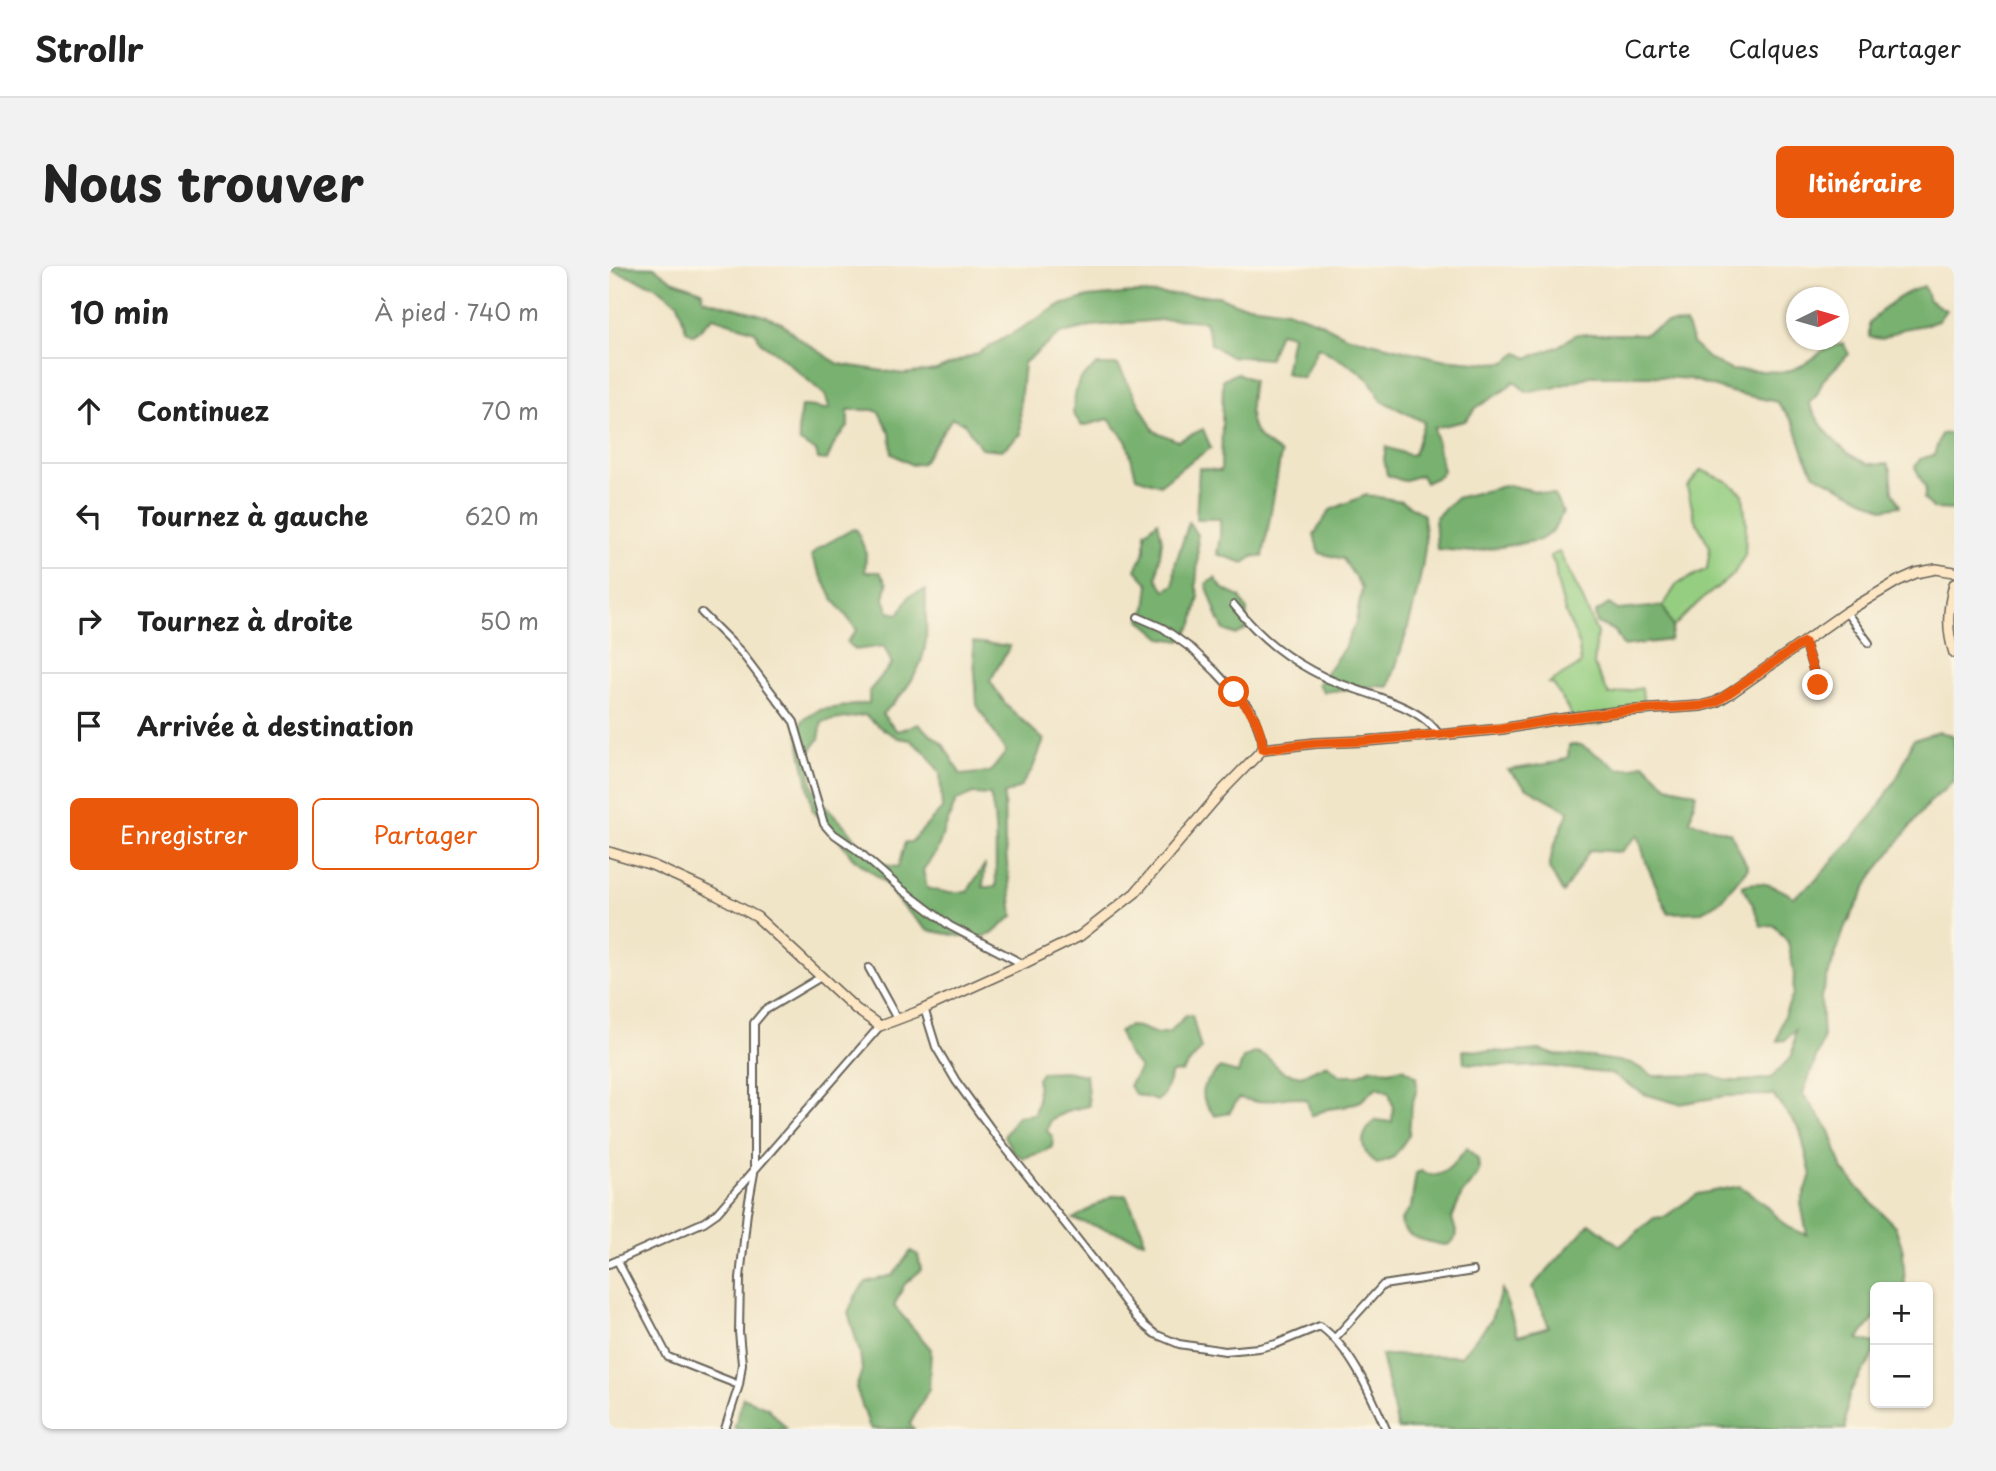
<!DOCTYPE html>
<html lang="fr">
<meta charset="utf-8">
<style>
body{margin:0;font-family:"Playpen Sans",sans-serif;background:#f2f2f2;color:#222}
.controls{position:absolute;right:21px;bottom:21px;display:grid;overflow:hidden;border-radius:10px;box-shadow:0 2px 5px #0004}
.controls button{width:63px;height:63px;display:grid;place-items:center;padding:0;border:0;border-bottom:2px solid #e0e0e0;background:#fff;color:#222;font:35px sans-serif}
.compass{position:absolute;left:1177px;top:21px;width:63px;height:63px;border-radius:50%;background:#fff;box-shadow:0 2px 5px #0004;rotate:85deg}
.stop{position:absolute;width:21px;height:21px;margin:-16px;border:5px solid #ea580c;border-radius:50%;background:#fff}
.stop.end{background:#ea580c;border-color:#fff;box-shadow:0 2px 7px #0008}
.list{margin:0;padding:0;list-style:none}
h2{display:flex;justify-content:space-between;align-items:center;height:91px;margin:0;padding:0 28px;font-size:30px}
h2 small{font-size:23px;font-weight:400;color:#767676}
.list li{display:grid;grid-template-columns:46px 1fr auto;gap:21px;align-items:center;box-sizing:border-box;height:105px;padding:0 28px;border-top:2px solid #e0e0e0}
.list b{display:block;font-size:26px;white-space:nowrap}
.list em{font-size:23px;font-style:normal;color:#767676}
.actions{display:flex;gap:14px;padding:21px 28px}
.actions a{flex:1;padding:16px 0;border:2px solid #ea580c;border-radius:10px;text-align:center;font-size:24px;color:#ea580c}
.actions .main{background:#ea580c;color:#fff}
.icon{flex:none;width:38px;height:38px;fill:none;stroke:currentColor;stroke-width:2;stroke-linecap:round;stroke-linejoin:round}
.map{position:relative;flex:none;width:1345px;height:1163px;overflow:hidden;border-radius:10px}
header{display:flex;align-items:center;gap:42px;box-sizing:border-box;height:98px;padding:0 35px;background:#fff;border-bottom:2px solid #e0e0e0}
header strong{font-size:33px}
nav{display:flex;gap:38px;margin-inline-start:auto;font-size:24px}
.intro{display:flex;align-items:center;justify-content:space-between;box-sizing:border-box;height:168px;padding:0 42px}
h1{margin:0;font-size:49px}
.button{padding:18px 32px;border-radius:10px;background:#ea580c;color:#fff;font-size:24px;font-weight:700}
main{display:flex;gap:42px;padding:0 42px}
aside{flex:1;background:#fff;border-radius:10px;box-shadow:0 2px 5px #0004}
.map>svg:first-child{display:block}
.green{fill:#95ce81;stroke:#58754e;stroke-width:2}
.forest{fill:#78b16f;stroke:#4a6646;stroke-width:2;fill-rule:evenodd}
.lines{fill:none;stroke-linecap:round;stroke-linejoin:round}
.street-casing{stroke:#676258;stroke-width:10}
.secondary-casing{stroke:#676258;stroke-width:12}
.street{stroke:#fff;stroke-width:6}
.secondary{stroke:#fce6c4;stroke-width:9}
.route{stroke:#ea580c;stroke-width:9}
</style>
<header>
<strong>Strollr</strong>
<nav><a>Carte</a><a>Calques</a><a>Partager</a></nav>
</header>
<div class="intro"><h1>Nous trouver</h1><a class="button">Itinéraire</a></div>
<main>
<aside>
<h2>10 min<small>À pied · 740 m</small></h2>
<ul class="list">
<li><svg class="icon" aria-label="ahead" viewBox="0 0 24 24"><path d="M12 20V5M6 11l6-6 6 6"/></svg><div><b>Continuez</b></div><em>70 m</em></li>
<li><svg class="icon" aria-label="left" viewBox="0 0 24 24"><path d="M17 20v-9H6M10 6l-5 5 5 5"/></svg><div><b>Tournez à gauche</b></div><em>620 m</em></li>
<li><svg class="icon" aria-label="right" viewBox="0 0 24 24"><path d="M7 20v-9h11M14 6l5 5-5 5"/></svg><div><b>Tournez à droite</b></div><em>50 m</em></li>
<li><svg class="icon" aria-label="arrive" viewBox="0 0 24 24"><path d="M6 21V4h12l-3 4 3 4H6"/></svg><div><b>Arrivée à destination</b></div></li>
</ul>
<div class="actions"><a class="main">Enregistrer</a><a>Partager</a></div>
</aside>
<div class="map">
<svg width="1345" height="1163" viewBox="0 0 1345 1163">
<rect width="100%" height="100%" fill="#fcf5e5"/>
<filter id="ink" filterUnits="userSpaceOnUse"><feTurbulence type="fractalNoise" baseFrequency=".0143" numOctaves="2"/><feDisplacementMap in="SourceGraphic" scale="14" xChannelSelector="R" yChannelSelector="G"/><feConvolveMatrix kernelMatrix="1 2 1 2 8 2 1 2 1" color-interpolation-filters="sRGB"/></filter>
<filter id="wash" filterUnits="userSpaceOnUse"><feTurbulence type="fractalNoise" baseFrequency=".00686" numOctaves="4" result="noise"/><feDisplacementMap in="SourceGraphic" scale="28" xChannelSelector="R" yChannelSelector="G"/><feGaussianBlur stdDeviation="1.57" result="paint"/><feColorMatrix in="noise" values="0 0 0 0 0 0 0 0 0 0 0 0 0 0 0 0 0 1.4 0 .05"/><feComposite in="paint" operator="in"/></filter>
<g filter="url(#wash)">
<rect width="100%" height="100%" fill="#f1e5c8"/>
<path class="green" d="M1092,204l26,11 16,13 3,30 -1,31 -12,20 -33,26 -27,26 -10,-21 14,-22 30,-15 3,-22 -15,-27 -8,-33z
M950,286l21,41 17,40 -3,32 15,30 33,-7 2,19 -21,4 -22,13 -23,3 -24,-42 -5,-2 32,-19 -3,-23 -13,-29 -8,-30 -2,-17 -5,-9z"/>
<path class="forest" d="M0,0l45,1 18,13 30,11 1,8 59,16 20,8 16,15 41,26 64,10 33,-4 40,-16 51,-29 31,-19 30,-9 45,-4 86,3 15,7 53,7 30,11 29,15 95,23 48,4 17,-1 12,-9 10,5 29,-11 20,-13h67l23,-11 19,1 8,21 15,14 22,11 55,2 17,-7 21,-15 19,-7 6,11 -26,26 -6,15 -8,8c11,24 31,49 57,60 6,2 15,1 22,1l3,6 2,21 7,15 -17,3 -69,-35 -9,-18 -11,-32 -17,-22 -46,-10 -42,-13 -39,-3h-60l-37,12 -27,4 -12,-11 -8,8 -30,19 -11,13 -31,7 9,43 -5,6 -13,6 -4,-8 -18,6 -16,-6 -3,-16 2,-12 23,8 5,-1 10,-32 -42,-21 -12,-20 -14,-12 -38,-22 -15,31 -18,-5 7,-38 -13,-3 -10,27 -40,-3 -18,-12 -6,-23 -32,-2 -82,7 -31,8 -36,29 -4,40 1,31 -19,16 -21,-2 -17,-25 -12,-5 -30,45 -10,2 -20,-11 -2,-21 -11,-21 -6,-2h-25v17l-13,15 -8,18 -9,-1 -2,-8 -16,-9 -2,-12 3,-24c10,-1 19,3 29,3l-5,-14 -46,-40 -19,-13 -5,-11 -42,-14 -19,18 -8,-5 -8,-27 -23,-17 -42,-15 -4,-2z
M1315,20l5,14 17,10 -8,11 -13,4 -22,4 -21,10 -13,-2v-14c17,-18 32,-29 55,-37z
M488,99h21l36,66 24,10 25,-12 8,19 -27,18 -24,19 -24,-8 -9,-35 -18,-23 -27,7 -9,-13c4,-29 0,-30 24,-48z
M628,107l16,7c-3,20 -8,45 9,60 6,5 13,9 19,14l-18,103 -9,-1 -10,7 -27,-9 3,-18v-17h-24l3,-51 22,3 2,-92z
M1345,167v77l-20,-1 -10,-10 2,-10 -11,-22 5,-8 14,-4 7,-21z
M899,219l46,10 9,17 -10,19 -13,9 -68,12 -35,-3 -2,-31 21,-20z
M757,229l36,6 22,14c0,11 2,23 1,33 -6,48 -21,94 -36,139l-12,-1 -53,6 -6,-8 26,-36 12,-26 6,-34 -19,-29 -24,-6 -5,-18 16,-25z
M549,255l4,19 -5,38 8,12 9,-5 1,-20 14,-43 8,13 1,24 -2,27 3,10 -6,28 -12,17 -19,-3 -22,-19 6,-11 3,-24 -13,-14 9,-20v-18z
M244,263l4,1 9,23 -1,19h15l7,12 -3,15 5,13 10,2 11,-19 16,-5c-1,17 1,34 0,50 -2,29 -23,56 -44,74l15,17 21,-7 25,20 18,31 29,-3 16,-20 -29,-47 -4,-63 37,4 -20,35 17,25 37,34 -12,30 -12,17 -16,8 1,49 8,72 -21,18 -18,5 -47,-9 -27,-26 -15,-22 -32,-24 -15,-20 -25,-27 -15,-76 5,-15 16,-10 50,-7v-12l23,-27 -8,-18 -29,4 -8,-8 10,-12 -24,-31 -22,-43 6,-7zM256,449l16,13 17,10 12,2 15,12 15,21 2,36 -31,33h-6l-7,25c-10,-1 -17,-3 -25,-9 -13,-9 -13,-13 -21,-24 -13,-17 -34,-30 -40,-52 -2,-9 -1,-22 -1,-32l8,-11 3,-17zM364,528l17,1c8,29 5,62 6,92h-13l2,-23 -18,28h-23l-17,-4 -4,-18 13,-18 20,-51z
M606,312l8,11 17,8 7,13 -1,19 -10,6 -12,-5 -6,-12 -12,-34z
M1000,338l9,6 45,-4 10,21 -3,13 -47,6 -8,-15 -18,-8 -2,-10z
M1329,466l14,3 2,3v43l-26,23 -56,72 -28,54 -23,66 2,43 -20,55 27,37 13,39 25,29 27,27 8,24 2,37h-30v31l-17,21 17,4c0,18 -12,26 -20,40 -8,13 -10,32 -9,46h-448l-17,-74 80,1 29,-34 12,-33 16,47 31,-9 -17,-40 58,-64 30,23 34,-28 10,-1 34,-23 42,-8 24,17 23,24 20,8 -6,-32 10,-28 -11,-45 -27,-35 -47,1 -47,8 -35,-10 -33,-20 -65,-8 -28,1 -54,-4 -1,-13 51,2 26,-2 16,5 35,2 40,6 23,13 58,-1c15,10 42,5 59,3l21,-22 3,-26 -10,10 -8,1 5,-20 11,-27 1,-21 -6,-31 -14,-17 -13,1 -9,-23 -10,-17c19,-8 35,1 52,11l22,-17 59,-67 24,-39 14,-34z
M960,479h12l39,24 13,-1 11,-5 23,23 29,7 -6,28 41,12 17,35 -27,32 -19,12 -34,1 -21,-48 -9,-30 -17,17 -31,-2 -27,43 -14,-25 4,-20 16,-37 -42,-23 -19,-18 50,-8 10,-5z
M577,749h6l9,34 -19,23 -10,1 -9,23 -6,5 -22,-7 -6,-8 11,-18 -13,-15 -8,-21 10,-6 10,1 18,7 13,-2z
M646,786l12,5 16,15 18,4 26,-12 12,11h19l14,-7 16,3 15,-3 13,8 1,13 -6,19 -2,27 -15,22 -17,7c-19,-14 -18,-28 -2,-44l17,2 1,-15 -4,-15 -12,-5 -16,14 -17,6 -16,2 -17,7 -4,-16 -15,-3 -35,5 -18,-4 -10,15 -14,3c-20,-25 -15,-27 5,-48l18,5 5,-15z
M456,805l21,4 3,31 -19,4 -20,10 -3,11 6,6 -1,10 -12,6 -17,5 -10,-6 -9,-16 13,-20 17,-2 4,-15 -1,-20 5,-7z
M858,882l11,11 1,11 -2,6 -15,18 -10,24 5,17c-4,6 -6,10 -13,10 -16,-4 -43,-6 -43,-25l10,-13 5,-34 5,-2c4,1 8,4 12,4 13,1 26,-18 34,-27z
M517,929l17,37 1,9 -71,-22 39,-23z
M302,985l7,4 3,15 -17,15 -10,21 37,43 -2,40 -19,35 4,5h-42l-3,-4 -13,-37 6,-18 -2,-17 -12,-41 8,-17 10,-13 27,-7z
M134,1131l25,11 19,21h-53z"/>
</g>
<g filter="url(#ink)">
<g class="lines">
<g class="street-casing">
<path id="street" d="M625,339c27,34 53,54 92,73 32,15 94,25 113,57
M1237,346l23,31
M93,347l39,39 53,70 30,102 7,8 26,18 43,38 50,38 73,38
M529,351l25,11 29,21 24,23 36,39 10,28 1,10
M1195,376l14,43
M260,702l28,51
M315,742l12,39 20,34 40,55 97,123 43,58 9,9 10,8 24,10 46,7 34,-3 17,-4 44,-18c31,22 51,69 66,103
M8,994l51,97 71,28
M0,998l95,-42 13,-9 163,-187
M726,1072l48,-53 90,-14
M116,1163l14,-44 3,-21 -3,-32 1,-54 7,-66 7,-39v-150l10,-12 57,-34"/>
</g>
<g class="secondary-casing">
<path id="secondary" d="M1345,318c-6,24 -8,45 0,69
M0,586l43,13 57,26 48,26 99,92 24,17 37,-14 106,-48 57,-28 55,-43 88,-103 40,-41 53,-6 49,-2 74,-6 63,-6 51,-9 70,-9 78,-5 15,-4 15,-9 115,-81 52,-31 18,-8 20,-4 18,3"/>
</g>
<use href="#street" class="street"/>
<use href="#secondary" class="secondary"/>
</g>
</g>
<g class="lines" filter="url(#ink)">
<path class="route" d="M625,426c17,18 27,31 29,57l53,-6 49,-2 136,-12 52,-9 70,-9 78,-5 15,-4 88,-60 14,43"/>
</g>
</svg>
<div class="controls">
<button>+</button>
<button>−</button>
</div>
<svg class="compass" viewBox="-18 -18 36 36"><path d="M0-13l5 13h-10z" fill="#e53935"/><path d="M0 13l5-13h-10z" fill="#767676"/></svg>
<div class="stop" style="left:625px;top:426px"></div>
<div class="stop end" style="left:1209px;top:419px"></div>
</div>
</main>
